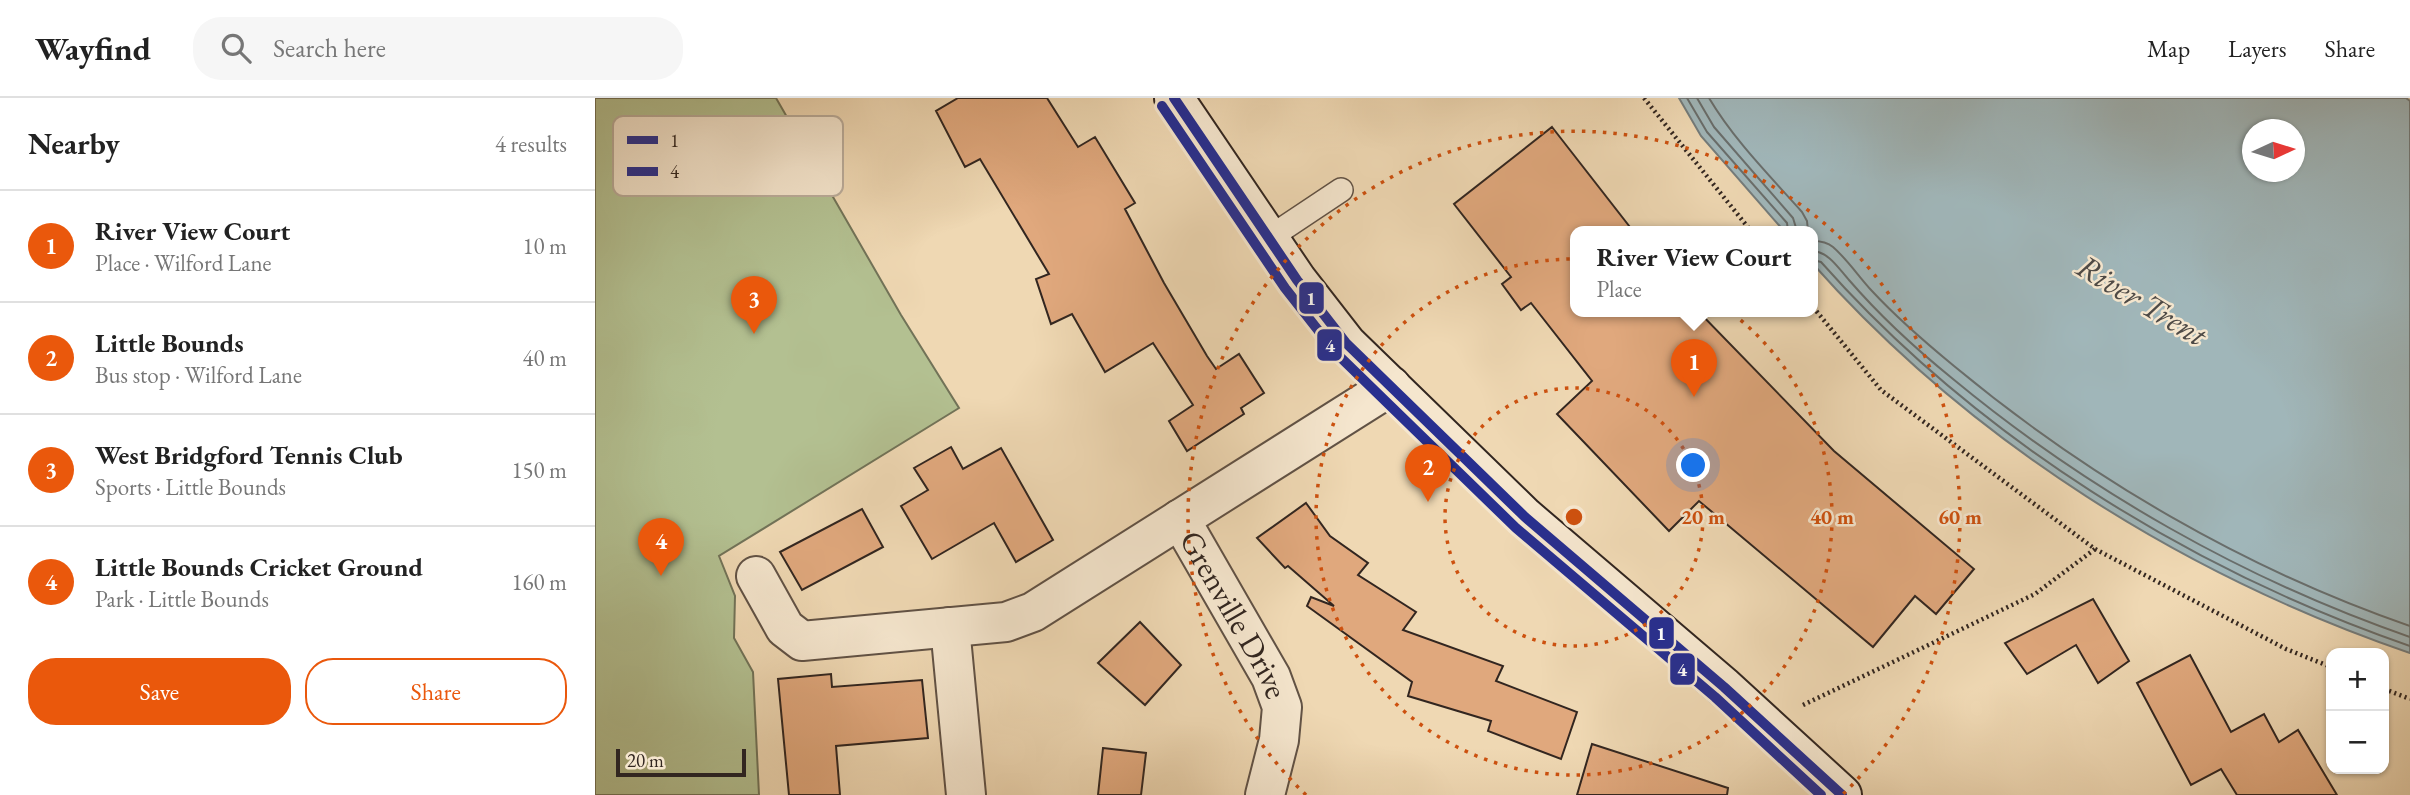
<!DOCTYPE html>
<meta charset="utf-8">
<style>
body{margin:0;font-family:"EB Garamond",serif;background:#f6f6f6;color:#222}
.controls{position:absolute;right:21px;bottom:21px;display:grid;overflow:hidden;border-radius:14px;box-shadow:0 2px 5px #0004}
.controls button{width:63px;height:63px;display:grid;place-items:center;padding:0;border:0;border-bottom:2px solid #e0e0e0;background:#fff;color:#222;font:35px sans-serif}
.compass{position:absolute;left:1647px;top:21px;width:63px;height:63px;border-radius:50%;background:#fff;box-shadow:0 2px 5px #0004;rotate:86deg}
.scale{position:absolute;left:21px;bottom:18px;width:130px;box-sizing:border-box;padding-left:7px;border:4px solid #322620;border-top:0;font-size:19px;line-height:24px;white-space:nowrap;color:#322620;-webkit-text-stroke:5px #f5e6ce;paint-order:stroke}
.you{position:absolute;left:1099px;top:368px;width:24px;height:24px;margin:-18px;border:5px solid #fff;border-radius:50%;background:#1a73e8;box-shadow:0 0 0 10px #1a73e833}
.badge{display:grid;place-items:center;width:46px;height:46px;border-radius:50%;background:#ea580c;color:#fff;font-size:23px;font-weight:700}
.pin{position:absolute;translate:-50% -58px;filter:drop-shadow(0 2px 4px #0008)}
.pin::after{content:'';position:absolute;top:37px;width:24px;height:21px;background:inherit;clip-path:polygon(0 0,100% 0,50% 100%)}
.popup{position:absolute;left:975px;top:128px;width:248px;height:91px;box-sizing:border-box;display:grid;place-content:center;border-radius:14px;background:#fff;filter:drop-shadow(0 2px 5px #0005);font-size:23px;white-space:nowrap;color:#767676}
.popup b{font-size:26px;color:#222}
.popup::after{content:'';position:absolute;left:50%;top:100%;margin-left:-14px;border:14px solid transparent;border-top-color:#fff}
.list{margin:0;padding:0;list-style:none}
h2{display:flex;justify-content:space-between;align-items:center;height:91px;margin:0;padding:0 28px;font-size:30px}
h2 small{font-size:23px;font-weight:400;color:#767676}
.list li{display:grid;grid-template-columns:46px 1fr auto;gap:21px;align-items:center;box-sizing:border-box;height:112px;padding:0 28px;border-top:2px solid #e0e0e0}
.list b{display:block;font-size:26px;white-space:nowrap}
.list p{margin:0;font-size:23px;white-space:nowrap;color:#767676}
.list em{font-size:23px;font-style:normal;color:#767676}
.actions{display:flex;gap:14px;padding:21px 28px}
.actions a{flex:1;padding:16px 0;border:2px solid #ea580c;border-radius:28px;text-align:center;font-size:24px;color:#ea580c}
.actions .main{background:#ea580c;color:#fff}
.icon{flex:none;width:38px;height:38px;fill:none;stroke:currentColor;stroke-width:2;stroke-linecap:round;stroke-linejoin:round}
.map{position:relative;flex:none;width:1815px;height:697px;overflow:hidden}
header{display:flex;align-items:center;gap:42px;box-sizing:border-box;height:98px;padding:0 35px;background:#fff;border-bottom:2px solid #e0e0e0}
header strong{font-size:33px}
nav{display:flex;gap:38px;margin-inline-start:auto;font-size:24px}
.search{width:490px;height:63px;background:#f6f6f6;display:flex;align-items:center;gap:18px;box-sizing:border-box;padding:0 24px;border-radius:28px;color:#767676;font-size:26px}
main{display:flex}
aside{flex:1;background:#fff}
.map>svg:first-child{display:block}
.green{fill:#b3c091;stroke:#727358;stroke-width:2}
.water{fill:#a0b6b9;stroke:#747c7c;stroke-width:2;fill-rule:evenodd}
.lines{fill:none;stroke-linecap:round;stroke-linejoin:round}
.shore{stroke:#696e6c;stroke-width:2}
.building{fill:#e0a87d;stroke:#322620;stroke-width:2}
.service-casing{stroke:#615245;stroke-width:26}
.minor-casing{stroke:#615245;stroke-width:42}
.secondary-casing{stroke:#322620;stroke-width:42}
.path{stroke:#322620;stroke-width:4.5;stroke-dasharray:2 3.5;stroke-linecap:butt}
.service{stroke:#f5e6ce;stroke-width:23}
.minor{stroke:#f5e6ce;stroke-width:38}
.secondary{stroke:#f5e6ce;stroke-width:38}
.bus-1-casing{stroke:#f5e6ce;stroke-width:16}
.bus-2-casing{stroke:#f5e6ce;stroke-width:16}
.bus-1{stroke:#282f8f;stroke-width:10}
.bus-2{stroke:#282f8f;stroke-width:10}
.ring{fill:none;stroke:#cd510f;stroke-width:3.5;stroke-dasharray:3.5 7}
.labels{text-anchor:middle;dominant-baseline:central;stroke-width:5;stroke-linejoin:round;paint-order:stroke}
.street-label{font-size:32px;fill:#322620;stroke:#f5e6ce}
.water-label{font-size:33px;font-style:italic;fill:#4e4a46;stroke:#f5e6ce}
.key{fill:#f5e6ce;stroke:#baac9a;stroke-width:2}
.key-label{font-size:19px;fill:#322620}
.centre{fill:#cd510f;stroke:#f5e6ce;stroke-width:3.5}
.ring-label{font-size:21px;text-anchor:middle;font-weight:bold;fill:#cd510f;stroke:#f5e6ce;stroke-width:5;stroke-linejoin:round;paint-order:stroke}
.line-badge{stroke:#f5e6ce;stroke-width:2.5}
.badge-label{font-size:19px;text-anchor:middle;font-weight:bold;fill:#fff}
</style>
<header>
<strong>Wayfind</strong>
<div class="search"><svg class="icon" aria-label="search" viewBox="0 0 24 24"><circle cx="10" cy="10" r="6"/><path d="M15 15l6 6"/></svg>Search here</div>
<nav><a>Map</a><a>Layers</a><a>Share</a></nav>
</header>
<main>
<aside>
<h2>Nearby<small>4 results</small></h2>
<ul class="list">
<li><span class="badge">1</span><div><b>River View Court</b><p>Place · Wilford Lane</p></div><em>10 m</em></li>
<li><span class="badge">2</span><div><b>Little Bounds</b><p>Bus stop · Wilford Lane</p></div><em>40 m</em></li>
<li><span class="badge">3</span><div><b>West Bridgford Tennis Club</b><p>Sports · Little Bounds</p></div><em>150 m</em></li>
<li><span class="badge">4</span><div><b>Little Bounds Cricket Ground</b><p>Park · Little Bounds</p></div><em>160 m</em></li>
</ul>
<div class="actions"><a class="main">Save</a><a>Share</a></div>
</aside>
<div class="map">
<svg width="1815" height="697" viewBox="0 0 1815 697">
<rect width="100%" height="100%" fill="#efd8b3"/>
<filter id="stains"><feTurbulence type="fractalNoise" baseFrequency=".00286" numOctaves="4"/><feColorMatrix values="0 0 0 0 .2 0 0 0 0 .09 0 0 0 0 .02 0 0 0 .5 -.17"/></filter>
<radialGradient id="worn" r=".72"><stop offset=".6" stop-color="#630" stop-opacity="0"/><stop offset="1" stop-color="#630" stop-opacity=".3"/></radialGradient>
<path class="green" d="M0,0h181l125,217 58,93 -240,148 16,40 -1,42 19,34 6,123h-164z"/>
<path class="water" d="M1084,0h727l4,3v552c-225,-77 -439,-211 -597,-389v-33h-29l-83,-95zM1658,32h42v42h-42z"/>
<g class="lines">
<path class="shore" d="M1092,0l20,34 80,91 1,8
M1102,0l17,29 79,91 4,13
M1114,0c25,42 60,77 93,114l5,9 1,10
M1218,143c7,0 14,1 20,6 14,12 26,30 39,44 25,27 54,52 82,75 135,112 291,203 456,260
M1218,153c16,1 26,18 36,29 31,36 67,69 104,99 134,111 292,201 457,258
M1218,162l8,2c155,175 369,308 589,384"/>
</g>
<path class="building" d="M363,0h89l31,49 17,-10 40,66 -10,6 39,74 43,73 9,13 23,-15 25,39 -23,15 3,6 -57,37 -18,-30 24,-16 -40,-62 -48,29 -33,-58 -21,10 -15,-45 13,-5 -69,-115 -15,8 -29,-56z
M957,29l81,104h-58v80h123l136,140 140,118 -38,45 -21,-18 -42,51 -174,-146 -30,30 -112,-117 35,-33 -61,-78 -10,7 -19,-26 9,-7 -57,-73z
M356,349l12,22 38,-21 52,92 -37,22 -22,-39 -62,36 -31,-53 27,-16 -14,-22z
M711,405l24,33 38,27 -10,12 58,37 -13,18 100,36 -7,15 81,31 -16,47 -73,-28 3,-10 -83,-25 4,-14 -105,-76 4,-9 23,9 -46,-40 -3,2 -28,-30z
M267,411l21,38 -81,43 -22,-38z
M1498,501l36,62 -31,22 -22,-38 -49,29 -22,-31z
M545,524l41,43 -36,40 -47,-42z
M1595,557l41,77 33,-18 15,28 19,-12 39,65h-100l-16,-26 -30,16 -54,-102z
M236,576l1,13 90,-7 6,58 -92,8 4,49h-51l-11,-116z
M997,646l136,44 -1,7h-150z
M508,650l43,5 -5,42h-43z"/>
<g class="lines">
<g class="service-casing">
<path id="service" d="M674,140l72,-48"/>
</g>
<g class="minor-casing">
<g id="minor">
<path id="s1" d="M585,421l91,158 11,30 -3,33 -14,55"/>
<path d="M161,478l29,52 17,13 204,-19 27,-10 358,-226"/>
<path d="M355,529l16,168"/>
</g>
</g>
<g class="secondary-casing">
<path id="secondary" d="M579,0l123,182 49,63 179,174 199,170 118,108"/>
</g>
<path class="path" d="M1049,0l107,133
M1218,209l68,83 214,159 191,100 45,18
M1789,591l26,10
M1208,607l232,-111 60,-45"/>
<use href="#service" class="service"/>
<use href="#minor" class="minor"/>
<use href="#secondary" class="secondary"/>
<g class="bus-1-casing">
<path id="bus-1" d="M579,0l123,182 49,63 179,174 199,170 118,108"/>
</g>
<g class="bus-2-casing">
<path id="bus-2" d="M567,8l123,182 51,65 180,175 199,169 106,98"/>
</g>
<use href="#bus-1" class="bus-1"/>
<use href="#bus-2" class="bus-2"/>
</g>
<g class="ring">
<circle cx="979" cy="419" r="129"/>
<circle cx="979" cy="419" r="258"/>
<path d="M711 697A386 386 0 1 1 1247 697"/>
</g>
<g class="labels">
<g class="street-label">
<text stroke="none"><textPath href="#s1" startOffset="110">Grenville Drive</textPath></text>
</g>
<g class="water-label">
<text transform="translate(1547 202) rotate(31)">River Trent</text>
</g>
</g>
<rect x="18" y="18" width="230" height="80" rx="10" class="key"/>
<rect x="32" y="38" width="31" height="8" fill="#282f8f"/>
<rect x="32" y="69" width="31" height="9" fill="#282f8f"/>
<g class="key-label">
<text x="75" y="49">1</text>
<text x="75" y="80">4</text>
</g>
<circle cx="979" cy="419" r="10" class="centre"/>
<g class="ring-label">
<text x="1108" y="426">20 m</text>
<text x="1237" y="426">40 m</text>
<text x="1365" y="426">60 m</text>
</g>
<g class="line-badge">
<rect x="703" y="183" width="27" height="34" rx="7" fill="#282f8f"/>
<rect x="721" y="230" width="27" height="34" rx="7" fill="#282f8f"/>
<rect x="1053" y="518" width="27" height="34" rx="7" fill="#282f8f"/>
<rect x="1074" y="554" width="27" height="34" rx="7" fill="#282f8f"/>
</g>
<g class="badge-label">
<text x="716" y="207">1</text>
<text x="735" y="254">4</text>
<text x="1066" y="542">1</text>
<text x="1087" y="578">4</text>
</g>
<rect width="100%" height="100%" filter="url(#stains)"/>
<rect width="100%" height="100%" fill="url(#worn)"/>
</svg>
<div class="controls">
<button>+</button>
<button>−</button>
</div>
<svg class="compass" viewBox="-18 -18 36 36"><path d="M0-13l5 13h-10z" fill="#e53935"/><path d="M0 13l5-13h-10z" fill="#767676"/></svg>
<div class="scale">20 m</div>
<div class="you"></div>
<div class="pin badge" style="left:1099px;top:299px">1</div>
<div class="popup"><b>River View Court</b>Place</div>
<div class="pin badge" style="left:833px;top:404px">2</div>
<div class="pin badge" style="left:159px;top:236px">3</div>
<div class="pin badge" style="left:66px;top:478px">4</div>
</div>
</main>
